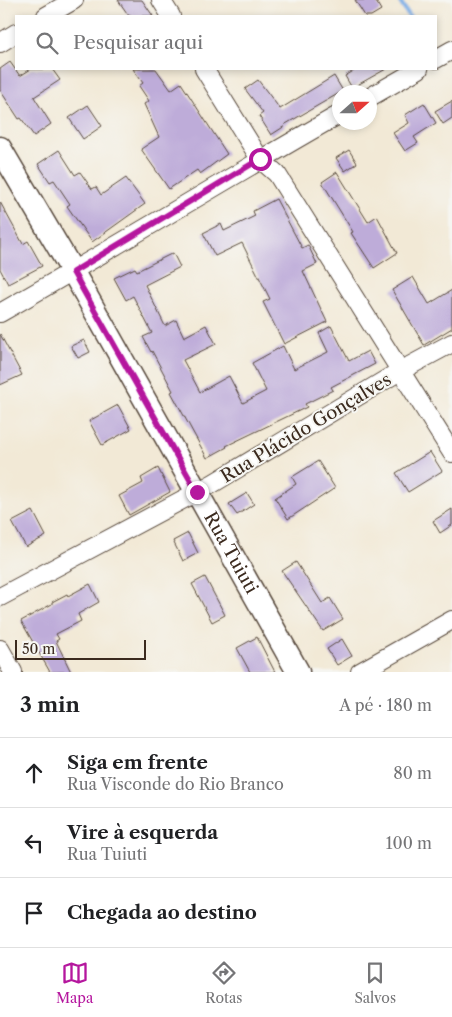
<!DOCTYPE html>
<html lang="pt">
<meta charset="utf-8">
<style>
body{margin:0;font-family:"Libre Caslon Text",serif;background:#f6f6f6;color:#202124}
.compass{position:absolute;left:332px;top:85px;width:45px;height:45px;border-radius:50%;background:#fff;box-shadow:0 2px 8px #0003;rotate:69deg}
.scale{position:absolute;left:15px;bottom:12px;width:131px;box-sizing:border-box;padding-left:5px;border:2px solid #3b2a1e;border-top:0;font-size:14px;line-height:18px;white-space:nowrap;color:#3b2a1e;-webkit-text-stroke:4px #f6f6f2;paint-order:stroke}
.stop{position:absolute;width:15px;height:15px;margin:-11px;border:4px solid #b5179e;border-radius:50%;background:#fff}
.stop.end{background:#b5179e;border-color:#fff;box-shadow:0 1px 5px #0008}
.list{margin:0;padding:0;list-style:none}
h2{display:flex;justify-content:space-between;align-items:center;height:65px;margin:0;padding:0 20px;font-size:21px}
h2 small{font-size:16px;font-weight:400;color:#757577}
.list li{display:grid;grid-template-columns:32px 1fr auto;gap:15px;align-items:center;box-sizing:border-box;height:70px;padding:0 20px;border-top:1px solid #e0e0e0}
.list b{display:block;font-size:19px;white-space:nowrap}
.list p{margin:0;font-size:16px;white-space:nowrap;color:#757577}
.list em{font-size:16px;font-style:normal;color:#757577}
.icon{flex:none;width:28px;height:28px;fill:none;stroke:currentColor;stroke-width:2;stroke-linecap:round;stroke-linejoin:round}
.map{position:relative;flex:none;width:452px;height:672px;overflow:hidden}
.search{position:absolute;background:#fff;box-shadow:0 2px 8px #0003;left:15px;right:15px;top:15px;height:55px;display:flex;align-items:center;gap:12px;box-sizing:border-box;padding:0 18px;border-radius:0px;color:#757577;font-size:19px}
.sheet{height:275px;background:#fff}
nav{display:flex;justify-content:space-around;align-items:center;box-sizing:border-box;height:70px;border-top:1px solid #e0e0e0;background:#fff;font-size:14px;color:#757577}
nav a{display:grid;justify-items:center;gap:2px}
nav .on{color:#b5179e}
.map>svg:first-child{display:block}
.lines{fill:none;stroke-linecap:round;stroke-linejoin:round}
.stream{stroke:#78abe5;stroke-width:5}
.building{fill:#beacd9}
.minor-casing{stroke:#56473a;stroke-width:20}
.major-casing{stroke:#56473a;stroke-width:25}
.minor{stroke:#fff;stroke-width:18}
.major{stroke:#fff;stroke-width:22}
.route{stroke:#b5179e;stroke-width:6}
.labels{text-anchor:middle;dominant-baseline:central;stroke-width:4;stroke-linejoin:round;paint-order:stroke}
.street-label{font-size:18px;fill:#3b2a1e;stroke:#f6f6f2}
</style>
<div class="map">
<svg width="452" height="672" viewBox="0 0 452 672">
<rect width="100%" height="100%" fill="#f6f6f2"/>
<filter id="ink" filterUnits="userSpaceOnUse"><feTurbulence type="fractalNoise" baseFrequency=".02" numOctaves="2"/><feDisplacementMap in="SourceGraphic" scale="10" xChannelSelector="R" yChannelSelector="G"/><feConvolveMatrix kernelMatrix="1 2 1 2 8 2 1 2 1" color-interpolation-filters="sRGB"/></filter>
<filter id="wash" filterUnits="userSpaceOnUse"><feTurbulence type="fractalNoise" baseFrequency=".0096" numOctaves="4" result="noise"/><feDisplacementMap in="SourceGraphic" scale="20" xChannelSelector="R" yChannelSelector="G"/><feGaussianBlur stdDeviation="1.12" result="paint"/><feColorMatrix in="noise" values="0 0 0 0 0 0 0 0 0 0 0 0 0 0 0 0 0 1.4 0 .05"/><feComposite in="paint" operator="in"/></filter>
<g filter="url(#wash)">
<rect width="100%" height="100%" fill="#f2e9d6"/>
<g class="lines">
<path class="stream" d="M399,0l10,16"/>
</g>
<g id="blocks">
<path class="building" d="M118,0h24l11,16h-24z
M355,0h20l6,10 -10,6h-6z
M10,62l10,14 11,-7h21l8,11 -26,17 17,27 -17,12 -13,-18 -2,1 -19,-29v-21z
M133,69h23l15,21 10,-7 46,71 -27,20 -3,-4 -28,19 -28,-40 18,-12 -15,-33 5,-3 -10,-15 4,-3z
M357,69h29l-34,19 -7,-12z
M334,76l9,15 -59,34 1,1 -14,9 -12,-19 4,-3 -18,-24 13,-9 22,29z
M452,101v17l-9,6 -8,-13z
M424,103l12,20 -22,14 4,6 -13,8 -12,-18 16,-10 -4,-8z
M88,105l14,21 -19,13 -14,-21z
M59,150l16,25 5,-3 12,17 4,-2 5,8 25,-17 19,26 -53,38 -25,-36 3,-2 -16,-24 -4,2 -12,-18z
M349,150l8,13 -12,8 -9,-13z
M337,172l31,50 9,-6 20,37 -23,15 -23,-35 2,-1 -31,-50z
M276,199l26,49 6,-3 9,19 -14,7 24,51 -43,22 -21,-42 7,-3 -28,-56 -27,13 -12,-23 18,-9 3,7 31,-15 -2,-5z
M0,202l23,42 5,-3 14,25 -34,18 -8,-15z
M173,253l7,14 -35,18 20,41 11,-6 8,17 22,-12 10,19 -33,16 17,32 29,-16 14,27 23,-12 -14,-28 31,-17 11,23 34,-17 -9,-19 12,-7 18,35 19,-10 7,13 -44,23 2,3 -28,14 2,3 -81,39 1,1 -20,11 -36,-66 2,-1 -21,-40 -1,1 -8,-15 9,-4 -19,-37 -7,4 -12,-22 21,-10 2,3z
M413,277l16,27 23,-14v38l-28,17 -32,-55z
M0,334l22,41 -22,10z
M84,340l6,12 -12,6 -7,-12z
M118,405l13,24 -29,16 -13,-24z
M430,452l12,19 -34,21 -12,-19z
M318,461l17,27 -47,31 -13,-21 21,-14 -4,-7z
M158,468l12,24 -41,23 -10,-19 24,-13 -2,-5z
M247,493l7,11 -17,11 -8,-11z
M452,509v16l-12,8 -7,-12z
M33,511l13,25 -20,11 -14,-25z
M188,533l10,20 -15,8 -10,-20z
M296,562l26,41 8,-5 13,21 -20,12 -41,-60z
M205,577l20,38 -13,7 -20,-38z
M90,584l9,18 -21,12 3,7 -25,13 3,5 -3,2 15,31h-21l-29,-51 31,-17v-2l15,-8 1,2z
M257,637l18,35h-25l-13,-24z
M342,639l10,17 -15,9 -10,-16z"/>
</g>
</g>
<g filter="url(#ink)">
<use href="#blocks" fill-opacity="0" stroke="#56473a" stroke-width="1"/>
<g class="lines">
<g class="minor-casing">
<path id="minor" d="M161,0l10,16
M46,16l28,-16
M0,43l16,-10
M436,59l16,-9
M204,69l56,90 17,15 175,279
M370,97l49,-28
M0,313c114,-65 226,-134 340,-199
M0,597l212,-113 188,-113 52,-28
M0,649l13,23
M360,672l92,-52"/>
</g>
<g class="major-casing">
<g id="major">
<path id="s1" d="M0,148l73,124 225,400"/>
</g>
</g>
<use href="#minor" class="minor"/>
<use href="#major" class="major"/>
</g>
</g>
<g class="lines" filter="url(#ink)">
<path class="route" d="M197,492l-124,-220 187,-113"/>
</g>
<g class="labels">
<g class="street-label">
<text transform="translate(306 428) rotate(-31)">Rua Plácido Gonçalves</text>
<text stroke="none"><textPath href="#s1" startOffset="466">Rua Tuiuti</textPath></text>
</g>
</g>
</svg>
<svg class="compass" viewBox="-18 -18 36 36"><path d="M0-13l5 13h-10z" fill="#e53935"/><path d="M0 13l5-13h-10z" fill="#757577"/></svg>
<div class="scale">50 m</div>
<div class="stop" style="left:260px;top:159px"></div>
<div class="stop end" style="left:197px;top:492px"></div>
<div class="search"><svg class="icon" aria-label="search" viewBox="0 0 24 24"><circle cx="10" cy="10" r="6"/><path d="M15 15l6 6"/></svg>Pesquisar aqui</div>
</div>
<section class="sheet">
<h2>3 min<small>A pé · 180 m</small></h2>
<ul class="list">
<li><svg class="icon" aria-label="ahead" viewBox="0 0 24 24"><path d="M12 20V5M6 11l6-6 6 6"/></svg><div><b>Siga em frente</b><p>Rua Visconde do Rio Branco</p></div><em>80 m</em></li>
<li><svg class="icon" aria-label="left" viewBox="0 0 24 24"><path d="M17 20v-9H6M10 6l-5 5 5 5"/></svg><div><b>Vire à esquerda</b><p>Rua Tuiuti</p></div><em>100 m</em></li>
<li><svg class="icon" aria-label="arrive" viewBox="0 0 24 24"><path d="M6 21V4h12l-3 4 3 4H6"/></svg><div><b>Chegada ao destino</b></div></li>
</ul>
</section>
<nav>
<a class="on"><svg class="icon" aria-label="map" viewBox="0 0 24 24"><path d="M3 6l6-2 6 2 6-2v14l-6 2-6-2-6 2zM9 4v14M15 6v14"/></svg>Mapa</a>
<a><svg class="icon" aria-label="directions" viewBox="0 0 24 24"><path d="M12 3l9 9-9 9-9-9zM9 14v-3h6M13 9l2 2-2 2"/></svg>Rotas</a>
<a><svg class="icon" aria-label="saved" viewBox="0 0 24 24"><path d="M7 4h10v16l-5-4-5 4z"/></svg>Salvos</a>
</nav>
